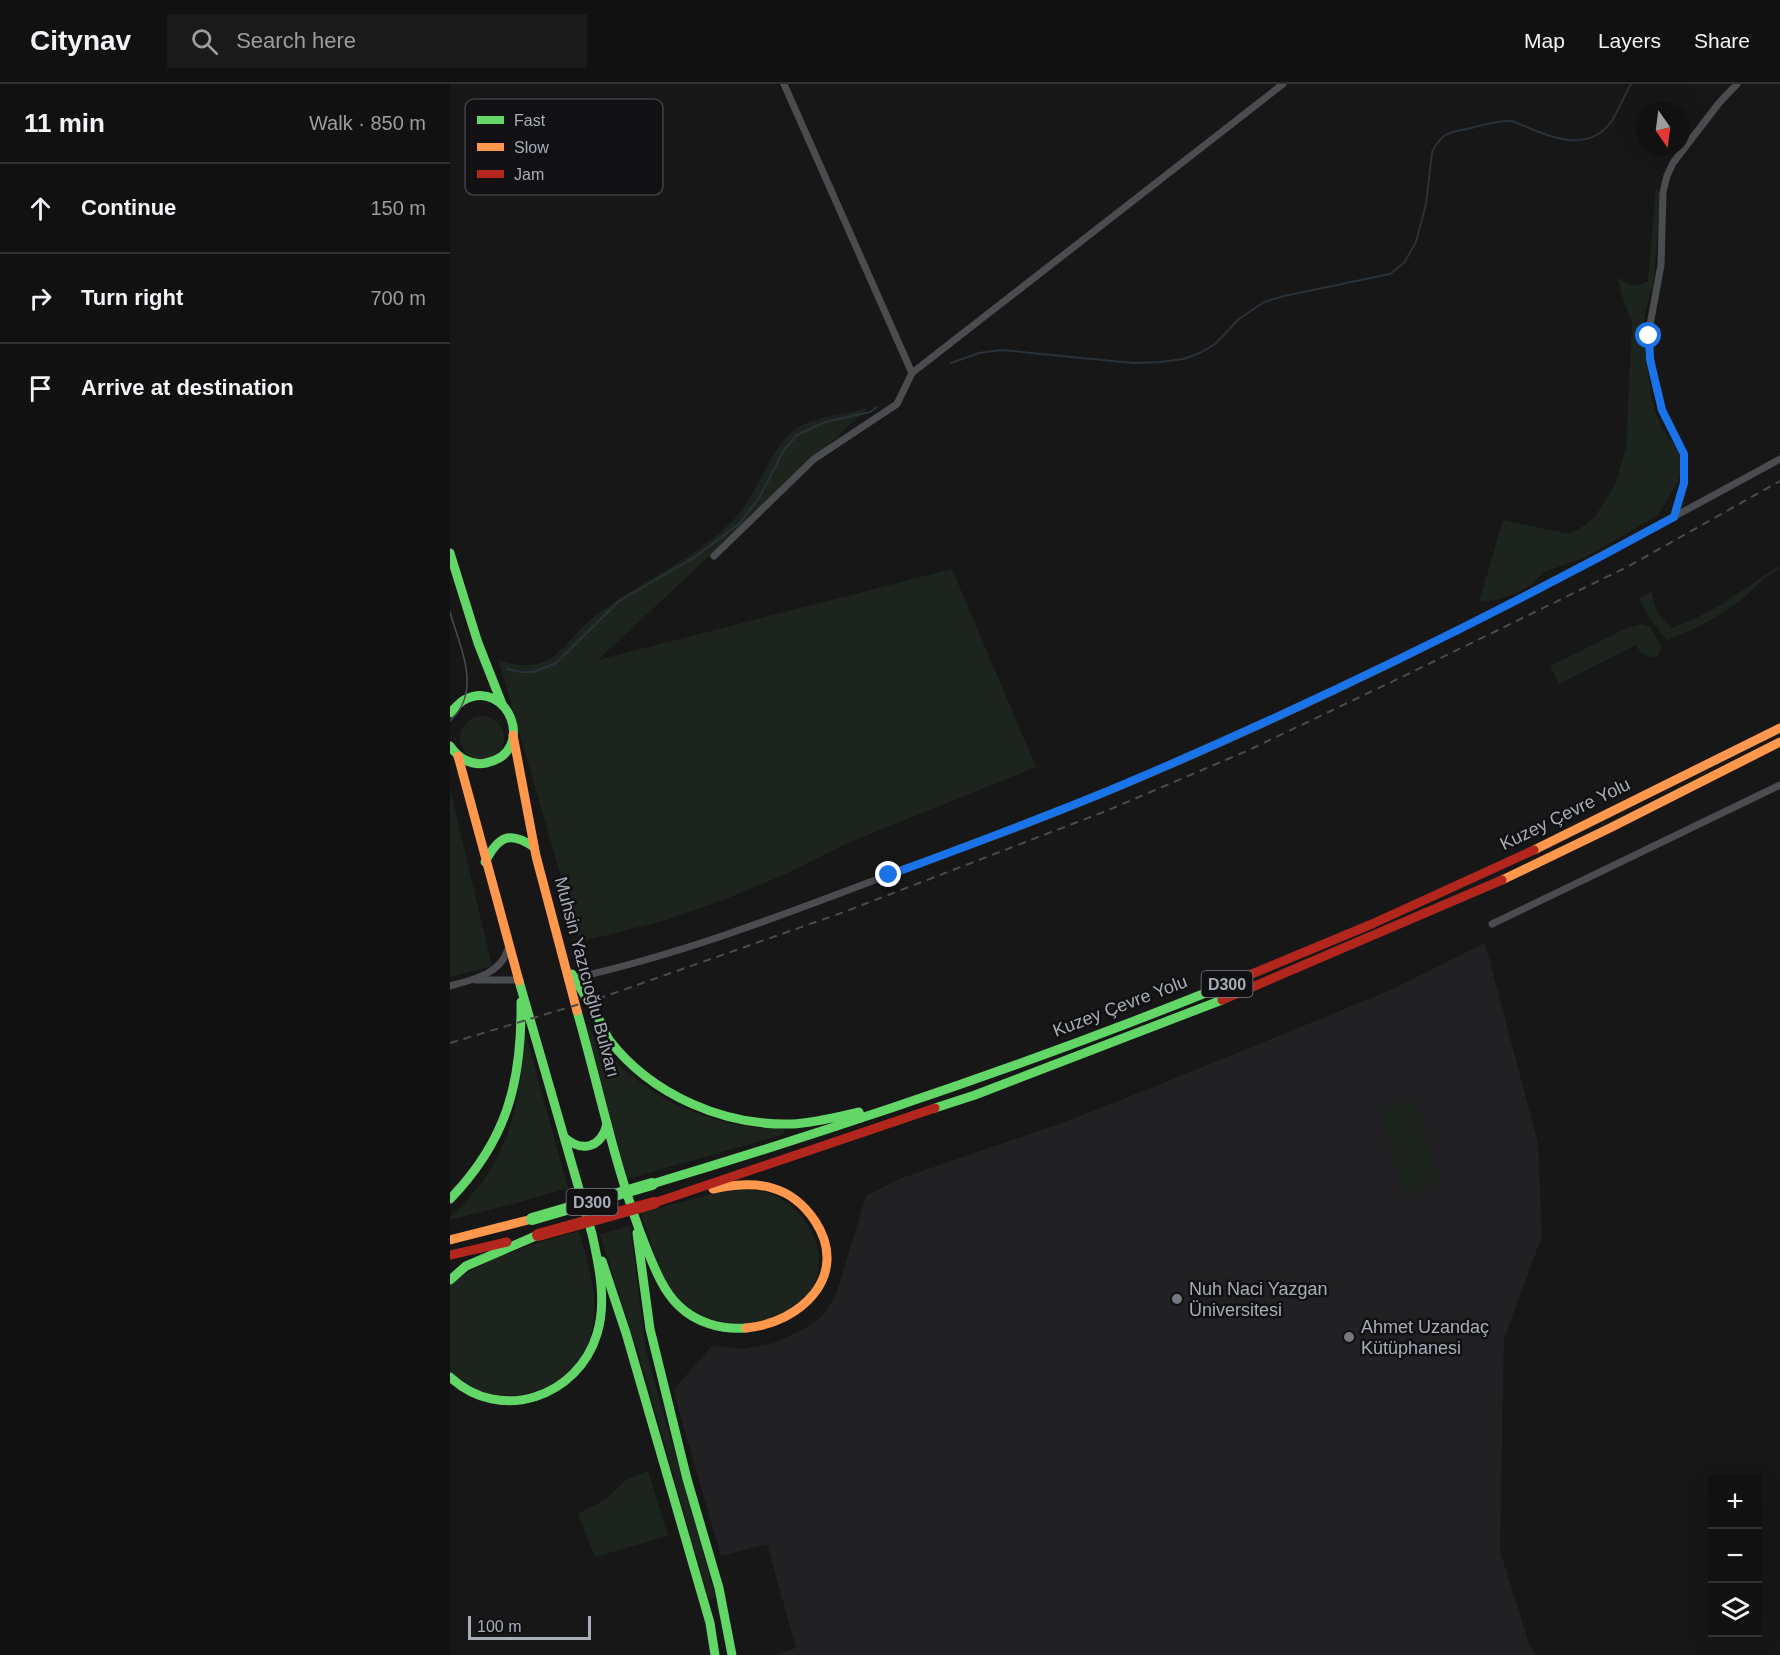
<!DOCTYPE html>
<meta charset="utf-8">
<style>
body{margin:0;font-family:Helvetica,sans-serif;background:#1a1a1a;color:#f1f3f6}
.controls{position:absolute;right:18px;bottom:18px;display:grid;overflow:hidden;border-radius:0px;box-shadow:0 6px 24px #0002}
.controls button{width:54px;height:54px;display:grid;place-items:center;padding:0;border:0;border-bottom:2px solid #303131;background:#111;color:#f1f3f6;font:30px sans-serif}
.compass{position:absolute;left:1186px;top:18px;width:54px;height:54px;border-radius:50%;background:#111;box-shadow:0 6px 24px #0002;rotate:166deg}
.scale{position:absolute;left:18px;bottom:15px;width:123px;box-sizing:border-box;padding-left:6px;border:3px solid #a8adb8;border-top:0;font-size:16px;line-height:21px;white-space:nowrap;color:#a8adb8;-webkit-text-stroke:4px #111113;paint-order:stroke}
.stop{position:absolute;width:18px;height:18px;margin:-14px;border:4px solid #1a73e8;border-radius:50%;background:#fff}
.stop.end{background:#1a73e8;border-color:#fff;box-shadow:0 2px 6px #0008}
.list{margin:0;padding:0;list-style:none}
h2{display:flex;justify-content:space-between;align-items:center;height:78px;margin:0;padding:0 24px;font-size:26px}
h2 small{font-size:20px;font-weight:400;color:#9c9d9f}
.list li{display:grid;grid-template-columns:39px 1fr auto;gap:18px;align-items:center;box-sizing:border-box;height:90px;padding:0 24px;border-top:2px solid #303131}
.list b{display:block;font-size:22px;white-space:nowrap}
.list em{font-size:20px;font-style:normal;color:#9c9d9f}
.icon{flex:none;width:33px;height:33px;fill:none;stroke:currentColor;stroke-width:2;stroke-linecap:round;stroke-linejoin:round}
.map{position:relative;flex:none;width:1330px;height:1571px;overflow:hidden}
header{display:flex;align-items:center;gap:36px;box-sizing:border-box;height:84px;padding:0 30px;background:#111;border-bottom:2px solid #303131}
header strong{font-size:28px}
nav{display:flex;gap:33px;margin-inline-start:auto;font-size:21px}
.search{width:420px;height:54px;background:#1a1a1a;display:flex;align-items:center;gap:15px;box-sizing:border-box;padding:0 21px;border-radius:0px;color:#9c9d9f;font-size:22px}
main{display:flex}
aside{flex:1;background:#111}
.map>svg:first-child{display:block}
.built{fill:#212123}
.green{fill:#1d241e}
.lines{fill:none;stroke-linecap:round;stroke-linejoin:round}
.stream{stroke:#2a3239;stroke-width:2}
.street{stroke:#4b4c50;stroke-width:7}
.fast{stroke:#63d668;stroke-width:9}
.slow{stroke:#ff974d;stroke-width:9}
.jam{stroke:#b3261e;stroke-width:9}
.tram{stroke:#4b4c4f;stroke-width:1.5}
.rail{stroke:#4b4c4f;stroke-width:2;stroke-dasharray:8 6;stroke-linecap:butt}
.fast-bridge{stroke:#63d668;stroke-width:12}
.jam-bridge{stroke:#b3261e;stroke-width:12}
.route{stroke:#1a73e8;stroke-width:8}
.poi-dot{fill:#757880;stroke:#111113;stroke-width:2}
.labels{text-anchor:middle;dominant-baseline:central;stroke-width:5;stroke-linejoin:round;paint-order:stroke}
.shield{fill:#111113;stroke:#7b7e86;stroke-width:1.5}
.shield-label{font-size:16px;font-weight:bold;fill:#a8adb8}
.street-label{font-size:18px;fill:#a8adb8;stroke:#111113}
.poi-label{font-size:18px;fill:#a8adb8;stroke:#111113;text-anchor:start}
.key{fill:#111113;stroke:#3e4045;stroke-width:1.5}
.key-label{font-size:16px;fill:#a8adb8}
</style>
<header>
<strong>Citynav</strong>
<div class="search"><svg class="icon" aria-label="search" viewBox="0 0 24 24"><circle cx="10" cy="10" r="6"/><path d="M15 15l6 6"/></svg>Search here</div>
<nav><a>Map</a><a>Layers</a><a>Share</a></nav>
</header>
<main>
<aside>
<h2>11 min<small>Walk · 850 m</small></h2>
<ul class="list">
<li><svg class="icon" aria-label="ahead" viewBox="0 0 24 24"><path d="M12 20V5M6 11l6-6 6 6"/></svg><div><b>Continue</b></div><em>150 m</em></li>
<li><svg class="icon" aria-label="right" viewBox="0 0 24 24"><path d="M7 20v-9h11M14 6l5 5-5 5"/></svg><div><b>Turn right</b></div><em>700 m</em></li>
<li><svg class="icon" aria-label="arrive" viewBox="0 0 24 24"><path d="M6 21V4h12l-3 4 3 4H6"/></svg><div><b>Arrive at destination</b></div></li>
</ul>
</aside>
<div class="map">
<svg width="1330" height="1571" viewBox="0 0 1330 1571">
<rect width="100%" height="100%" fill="#171717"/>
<path class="built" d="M1035,859l53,200 4,93 -38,103 -4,212 30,96 6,8h-761l21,-7 -29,-104 -46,12 -48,-166 39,-44 33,3 29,-6 30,-14 17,-12 15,-22 30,-99 33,-17 171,-59 81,-32 240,-98z"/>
<path class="green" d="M1206,103l4,7v10l-7,82 -8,27 -1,29 7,52 4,18 8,17 18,26 1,14 -4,13 -21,34 -73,42 -40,14 -12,12 -15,9 -17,6 -21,3 24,-82 66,14 13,-7 12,-9 21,-33 11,-37 6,-126 -8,-20 -7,-26c9,10 19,12 31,5z
M420,322l-272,254 354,-91 84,198 -188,76 -62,31 -63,26 -57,20 -86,22 -82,-283c15,7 32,9 48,2 14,-6 31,-30 43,-40 47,-40 108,-60 149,-106 21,-25 32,-66 55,-84 21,-17 53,-14 77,-25z
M1330,481v3c-17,9 -28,24 -43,35 -22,16 -45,28 -70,37l-17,-21 -11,-20 12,-7 7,22 14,14 24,-10 26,-14z
M1192,540l8,3 11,19 -3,10c-10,3 -17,-1 -22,-11l-77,39 -9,-18 79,-39z
M10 654a22 22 0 1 1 44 0a22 22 0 1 1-44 0Z
M0,704l42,178 -42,11z
M136,941c44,67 119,104 198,104l1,5 -158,45z
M76,952l42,152 -55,16 -63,16v-3c60,-55 67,-104 76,-181z
M965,1014l24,86 -34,10 -25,-86z
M291,1106c11,0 21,1 31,4 32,13 59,57 42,90 -23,46 -99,52 -134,16 -22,-22 -29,-58 -39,-87l74,-20z
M180,1142l16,125 70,247 -7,2 -68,-238 -41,-128z
M129,1147c9,31 19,62 14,95 -8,52 -63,80 -112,66 -10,-3 -22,-13 -31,-19v-88c37,-30 84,-41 129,-54z
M198,1387l20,65 -73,21 -17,-43 28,-15 21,-20z"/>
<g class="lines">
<path class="stream" d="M501,279l28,-10 23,-3 131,13 27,-1 23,-3 17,-6 15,-9 24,-25 25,-17 20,-6 106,-22 14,-11 12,-21 10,-38 6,-52c12,-24 22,-19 43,-25 13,-3 23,-7 37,-6 31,12 73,36 99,1 8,-12 13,-26 20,-38
M57,585l14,3h13l22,-9 63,-62 76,-44 44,-33 20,-26 25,-48 13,-15 28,-13 45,-10 7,-5"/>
<path class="street" d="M462,289l371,-289
M1224,433l10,-34v-29l-22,-44 -10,-40 -3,-22 1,-23 11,-60 2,-73 4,-16 6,-13 46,-60 18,-19
M264,472l100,-97 83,-55 15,-31 -128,-289
M1042,840l288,-139
M124,894c114,-25 224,-69 333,-110 33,-12 66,-24 99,-36 132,-50 261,-108 388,-170 130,-64 258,-133 386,-203
M25,896h45
M0,902c22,-6 51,-12 58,-37"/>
<path class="fast" d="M0,469l28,90 24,61
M0,629c4,-4 9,-10 14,-13 44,-23 74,52 22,63 -15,3 -28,-5 -36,-17
M35,778c13,-25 24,-32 49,-15
M122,890c8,15 18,28 26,43 4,8 7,17 12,24 42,54 114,85 182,83 22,-1 45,-7 67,-12
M127,927c23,80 39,162 70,239 8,19 16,40 31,55 18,18 44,25 68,23
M485,1024l40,-13 247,-95
M114,1053c18,16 37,11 43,-13
M202,1100c190,-57 377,-120 561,-194
M0,1115c57,-59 72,-117 71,-197
M187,1149l13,96 37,150 32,109 13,67
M152,1177l24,72 84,290 5,32
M0,1196l16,-14 72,-31
M0,1293c50,47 128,20 147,-43 10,-32 2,-69 -5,-100l-73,-253"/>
<path class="slow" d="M63,651l23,121 41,155
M8,672l61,225
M1084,766l246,-122
M1052,796l108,-52 170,-86
M263,1105c19,-4 40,-7 59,-1 18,5 33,18 43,33 36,55 -15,102 -69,107
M0,1156l82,-21"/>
<path class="jam" d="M763,906l159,-66 162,-74
M772,916l280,-120
M204,1119l281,-95
M0,1171l57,-13"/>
<path class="tram" d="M0,528c10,36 33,79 0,109"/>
<path class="rail" d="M0,959l153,-46 241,-85 262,-101 143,-61 157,-75 223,-109 151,-85"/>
<path class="fast-bridge" d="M82,1135l120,-35"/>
<path class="jam-bridge" d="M88,1151l116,-32"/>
</g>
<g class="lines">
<path class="route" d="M439,791c78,-29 157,-58 233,-90 189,-80 373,-170 552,-268l10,-34v-29l-22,-44 -12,-51 -1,-23"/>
</g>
<g class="poi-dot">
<circle cx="727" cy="1215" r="6"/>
<circle cx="899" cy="1253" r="6"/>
</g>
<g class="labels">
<g class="shield">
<rect x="751.5" y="887" width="51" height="26" rx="4.5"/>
<rect x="116.5" y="1105" width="51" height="26" rx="4.5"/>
</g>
<g class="shield-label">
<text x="777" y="900">D300</text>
<text x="142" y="1118">D300</text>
</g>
<g class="street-label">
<text transform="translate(1115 730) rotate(-26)">Kuzey Çevre Yolu</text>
<text transform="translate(137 893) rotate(75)">Muhsin Yazıcıoğlu Bulvarı</text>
<text transform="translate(670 922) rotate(-21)">Kuzey Çevre Yolu</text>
</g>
<g class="poi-label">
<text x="739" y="1205">Nuh Naci Yazgan<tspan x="739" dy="21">Üniversitesi</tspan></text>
<text x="911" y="1243">Ahmet Uzandaç<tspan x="911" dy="21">Kütüphanesi</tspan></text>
</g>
</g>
<rect x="15" y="15" width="198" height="96" rx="9" class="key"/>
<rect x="27" y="32" width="27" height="8" fill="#63d668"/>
<rect x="27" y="59" width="27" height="8" fill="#ff974d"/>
<rect x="27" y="86" width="27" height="8" fill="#b3261e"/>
<g class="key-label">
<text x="64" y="42">Fast</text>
<text x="64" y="69">Slow</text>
<text x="64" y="96">Jam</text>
</g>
</svg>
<div class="controls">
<button>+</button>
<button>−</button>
<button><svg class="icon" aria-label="layers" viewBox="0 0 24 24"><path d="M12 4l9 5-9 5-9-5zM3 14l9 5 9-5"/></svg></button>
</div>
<svg class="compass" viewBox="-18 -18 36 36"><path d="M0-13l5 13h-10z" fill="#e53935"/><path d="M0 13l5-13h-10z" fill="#9c9d9f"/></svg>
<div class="scale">100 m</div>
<div class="stop" style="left:1199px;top:252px"></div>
<div class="stop end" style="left:439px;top:791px"></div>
</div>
</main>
